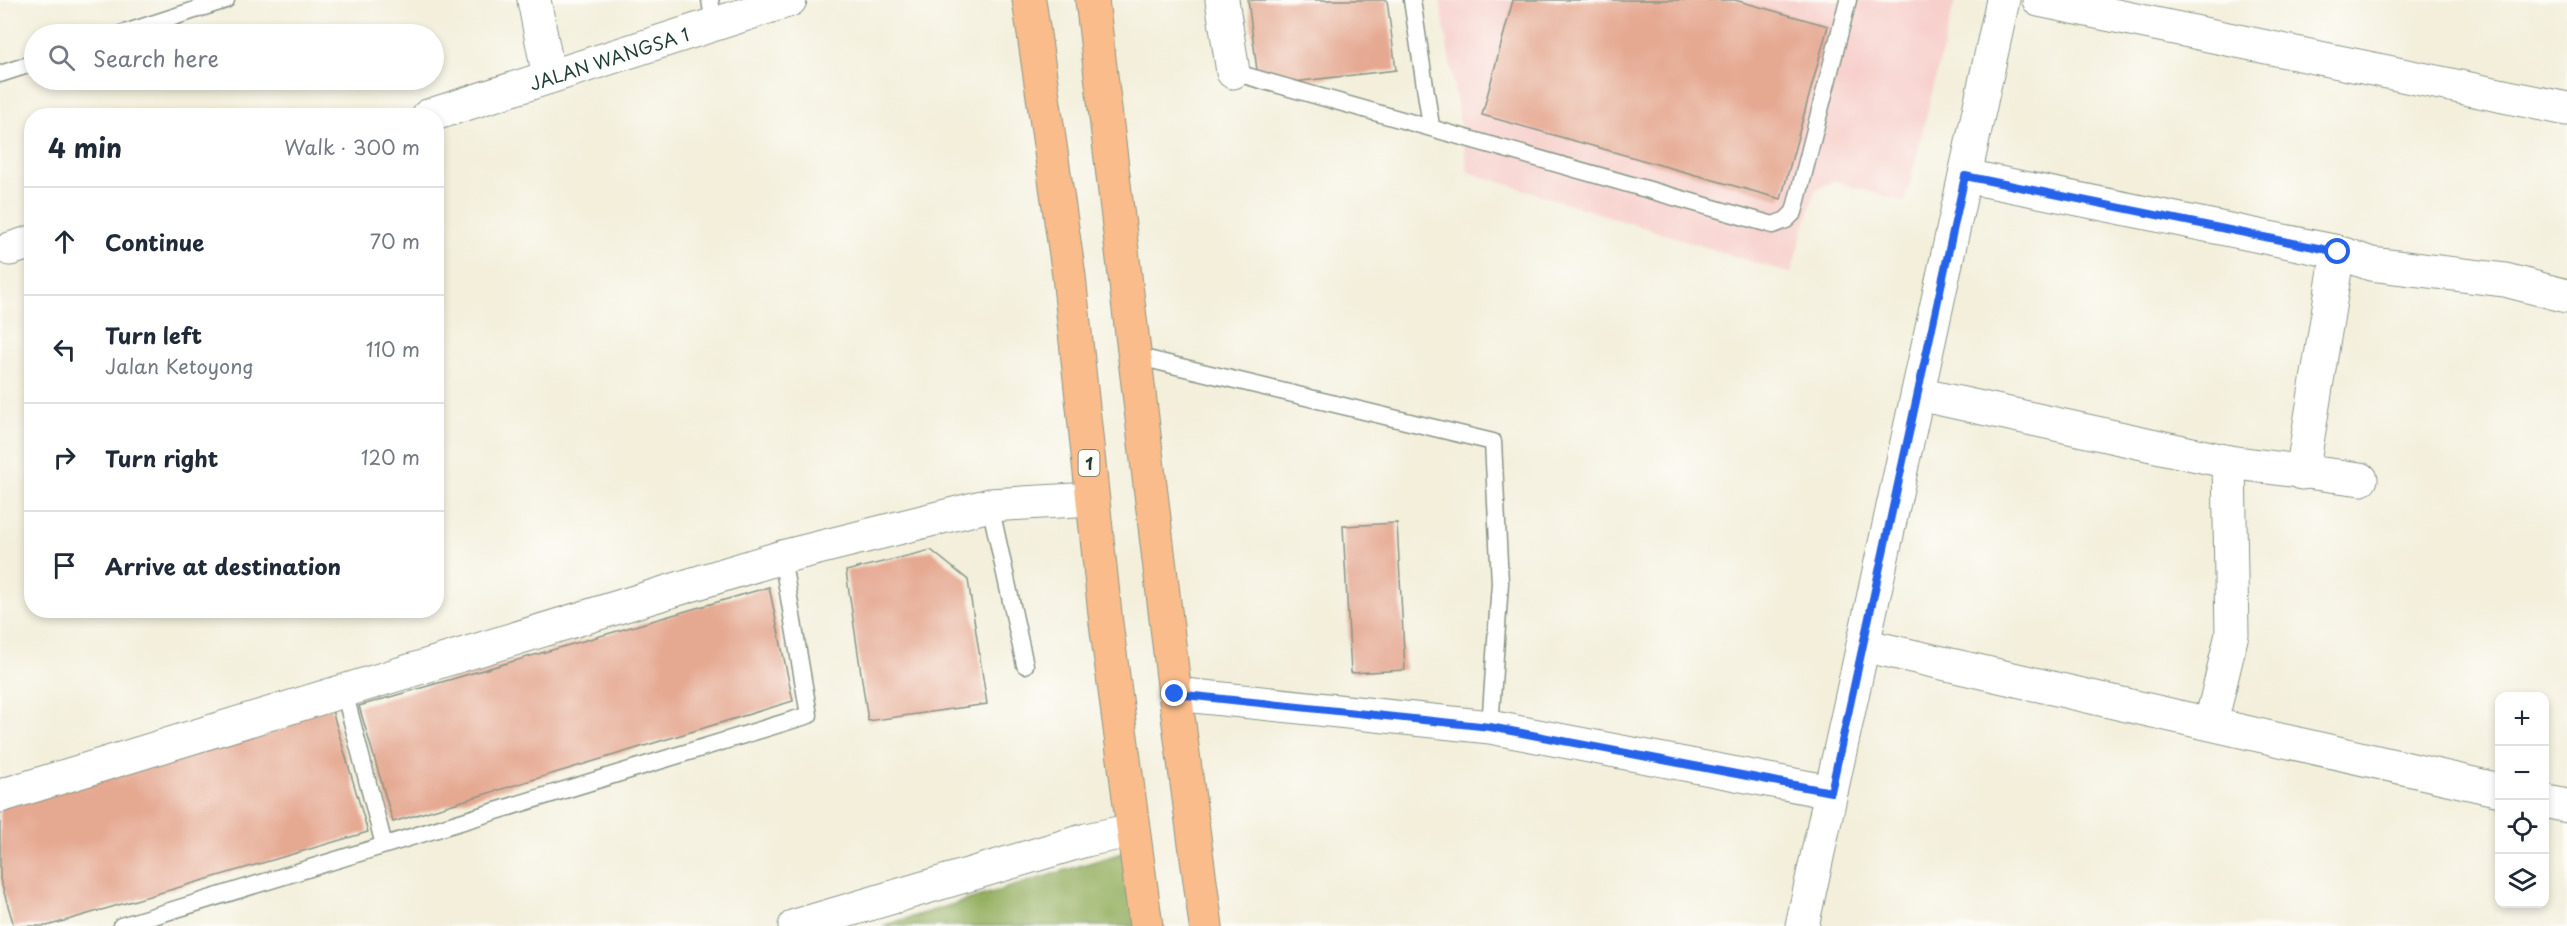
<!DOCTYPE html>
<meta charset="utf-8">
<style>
body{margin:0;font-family:"Playpen Sans",sans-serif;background:#f2f2f3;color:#1f2937}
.controls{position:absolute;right:18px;bottom:18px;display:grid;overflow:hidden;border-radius:12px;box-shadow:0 3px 9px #0003}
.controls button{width:54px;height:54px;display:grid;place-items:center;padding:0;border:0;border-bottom:2px solid #e0e1e3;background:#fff;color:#1f2937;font:30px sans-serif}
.stop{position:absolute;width:18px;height:18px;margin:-14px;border:4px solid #2563eb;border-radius:50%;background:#fff}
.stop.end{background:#2563eb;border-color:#fff;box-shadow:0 2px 6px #0008}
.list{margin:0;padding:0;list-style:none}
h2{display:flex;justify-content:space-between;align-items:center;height:78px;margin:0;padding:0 24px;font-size:26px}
h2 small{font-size:20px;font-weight:400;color:#747a83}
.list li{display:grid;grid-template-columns:39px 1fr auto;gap:18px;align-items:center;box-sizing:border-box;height:108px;padding:0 24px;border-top:2px solid #e0e1e3}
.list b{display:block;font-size:22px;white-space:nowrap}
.list p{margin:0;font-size:20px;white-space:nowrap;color:#747a83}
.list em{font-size:20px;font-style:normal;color:#747a83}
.icon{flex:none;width:33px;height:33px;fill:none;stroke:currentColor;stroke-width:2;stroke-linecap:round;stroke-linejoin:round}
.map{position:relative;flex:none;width:2567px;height:926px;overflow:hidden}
.search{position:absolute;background:#fff;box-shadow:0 3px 9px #0003;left:24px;top:24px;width:420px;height:66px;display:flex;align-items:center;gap:15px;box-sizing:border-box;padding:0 21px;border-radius:33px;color:#747a83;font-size:22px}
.panel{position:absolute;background:#fff;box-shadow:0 3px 9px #0003;left:24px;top:108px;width:420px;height:510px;border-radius:24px}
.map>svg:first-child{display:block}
.built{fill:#f7d0cc}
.forest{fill:#95b062;stroke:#5a764b;stroke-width:1.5}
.building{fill:#e5a891}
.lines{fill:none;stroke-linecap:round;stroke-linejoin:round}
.lane-casing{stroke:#899688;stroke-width:19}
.street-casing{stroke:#899688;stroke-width:35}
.primary-casing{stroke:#899688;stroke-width:35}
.lane{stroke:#fff;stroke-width:16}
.street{stroke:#fff;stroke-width:33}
.primary{stroke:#f9bc8a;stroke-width:33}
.route{stroke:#2563eb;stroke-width:8}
.labels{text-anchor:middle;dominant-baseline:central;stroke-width:4.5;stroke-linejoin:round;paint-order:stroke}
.shield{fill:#fdfcf7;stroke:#62766e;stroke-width:1.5}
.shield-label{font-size:16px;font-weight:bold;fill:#1f3d34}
.street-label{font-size:18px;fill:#1f3d34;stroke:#fdfcf7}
</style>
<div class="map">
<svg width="2567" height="926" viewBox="0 0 2567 926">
<rect width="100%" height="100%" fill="#fdfcf7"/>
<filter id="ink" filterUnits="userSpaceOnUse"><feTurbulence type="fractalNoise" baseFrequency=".0167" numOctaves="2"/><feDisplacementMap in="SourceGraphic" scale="12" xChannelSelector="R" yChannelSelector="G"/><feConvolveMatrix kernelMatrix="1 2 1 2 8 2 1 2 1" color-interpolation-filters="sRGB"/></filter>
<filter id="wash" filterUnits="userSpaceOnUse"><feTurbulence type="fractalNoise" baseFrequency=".008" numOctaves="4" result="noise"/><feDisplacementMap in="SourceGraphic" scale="24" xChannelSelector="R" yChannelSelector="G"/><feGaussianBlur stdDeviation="1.35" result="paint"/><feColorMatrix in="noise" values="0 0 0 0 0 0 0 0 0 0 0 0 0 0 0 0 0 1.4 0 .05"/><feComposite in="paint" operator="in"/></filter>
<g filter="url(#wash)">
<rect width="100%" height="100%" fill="#f3efdb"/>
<path class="built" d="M1440,0h515l-50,202 -71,-21 -19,9 -24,84 -323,-102z"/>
<path class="forest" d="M1129,851l11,75h-258z"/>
<g id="blocks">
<path class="building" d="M1248,0h139l9,70 -137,16z
M1513,0h222l93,26 -47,173 -299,-84z
M1397,523l8,147 -54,3 -8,-147z
M931,550l37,30 19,124 -119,17 -22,-150z
M769,587l24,114 -400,121 -34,-116z
M331,707l37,125 -321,94h-33l-14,-47v-75z"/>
</g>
</g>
<g filter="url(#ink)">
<use href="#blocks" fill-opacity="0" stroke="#899688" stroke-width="1.5"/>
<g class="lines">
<g class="lane-casing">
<path id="lane" d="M710,0l4,24
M1412,0l19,126
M121,34l105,-34
M1233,72l540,153 13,-5 8,-8 54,-212
M0,74l34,-11
M1135,356l358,86 7,141 -10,144
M990,505l35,160
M344,691l40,154
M121,926l688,-211 -27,-158"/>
</g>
<g class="street-casing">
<g id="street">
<path d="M534,0l15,77"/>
<path d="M1222,0l11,72"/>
<path d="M2039,0l528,109"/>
<path id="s1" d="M428,116l362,-116"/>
<path d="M1965,176l373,76 33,12 134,16 62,16"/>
<path d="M10,249l22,-7"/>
<path d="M1918,394l311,68 132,17"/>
<path d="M2302,473l36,-221"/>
<path d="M1863,645l637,145"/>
<path d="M1175,694l315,33 341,65"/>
<path d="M2211,723l21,-89 -3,-172"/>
<path d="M0,796l782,-239 208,-52 102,-6"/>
<path d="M2544,801l23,5"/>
<path d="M795,926l291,-86 47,-10"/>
<path d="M1802,926l201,-926"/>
</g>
</g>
<g class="primary-casing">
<path id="primary" d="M1029,0l40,276 37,347 40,303
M1092,0l83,694 31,232"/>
</g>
<use href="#lane" class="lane"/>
<use href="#street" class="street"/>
<use href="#primary" class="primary"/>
</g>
</g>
<g class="lines" filter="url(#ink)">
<path class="route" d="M1175,694l315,33 341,65 134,-616 373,76"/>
</g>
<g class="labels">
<rect class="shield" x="1078.5" y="450" width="21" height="26" rx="4.5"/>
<g class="shield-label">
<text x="1089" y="463">1</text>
</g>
<g class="street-label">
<text stroke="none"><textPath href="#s1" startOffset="190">JALAN WANGSA 1</textPath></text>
</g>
</g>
</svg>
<div class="controls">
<button>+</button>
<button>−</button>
<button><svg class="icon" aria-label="locate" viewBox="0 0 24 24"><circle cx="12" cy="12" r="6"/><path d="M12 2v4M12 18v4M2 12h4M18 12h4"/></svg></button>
<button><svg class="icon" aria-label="layers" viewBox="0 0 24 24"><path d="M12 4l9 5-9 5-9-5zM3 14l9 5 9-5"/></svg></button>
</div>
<div class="stop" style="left:2338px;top:252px"></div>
<div class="stop end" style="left:1175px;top:694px"></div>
<div class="search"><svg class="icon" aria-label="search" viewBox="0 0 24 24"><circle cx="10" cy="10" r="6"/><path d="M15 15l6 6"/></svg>Search here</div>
<section class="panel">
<h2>4 min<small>Walk · 300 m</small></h2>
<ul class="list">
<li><svg class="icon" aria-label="ahead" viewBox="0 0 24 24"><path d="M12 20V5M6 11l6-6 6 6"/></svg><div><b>Continue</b></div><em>70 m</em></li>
<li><svg class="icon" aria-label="left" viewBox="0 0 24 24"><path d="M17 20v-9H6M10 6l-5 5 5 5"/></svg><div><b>Turn left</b><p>Jalan Ketoyong</p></div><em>110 m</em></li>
<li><svg class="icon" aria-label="right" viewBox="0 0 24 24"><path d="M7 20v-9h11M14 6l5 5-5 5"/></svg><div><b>Turn right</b></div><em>120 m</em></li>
<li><svg class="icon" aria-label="arrive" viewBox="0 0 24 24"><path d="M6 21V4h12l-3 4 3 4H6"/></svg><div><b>Arrive at destination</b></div></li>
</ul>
</section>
</div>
